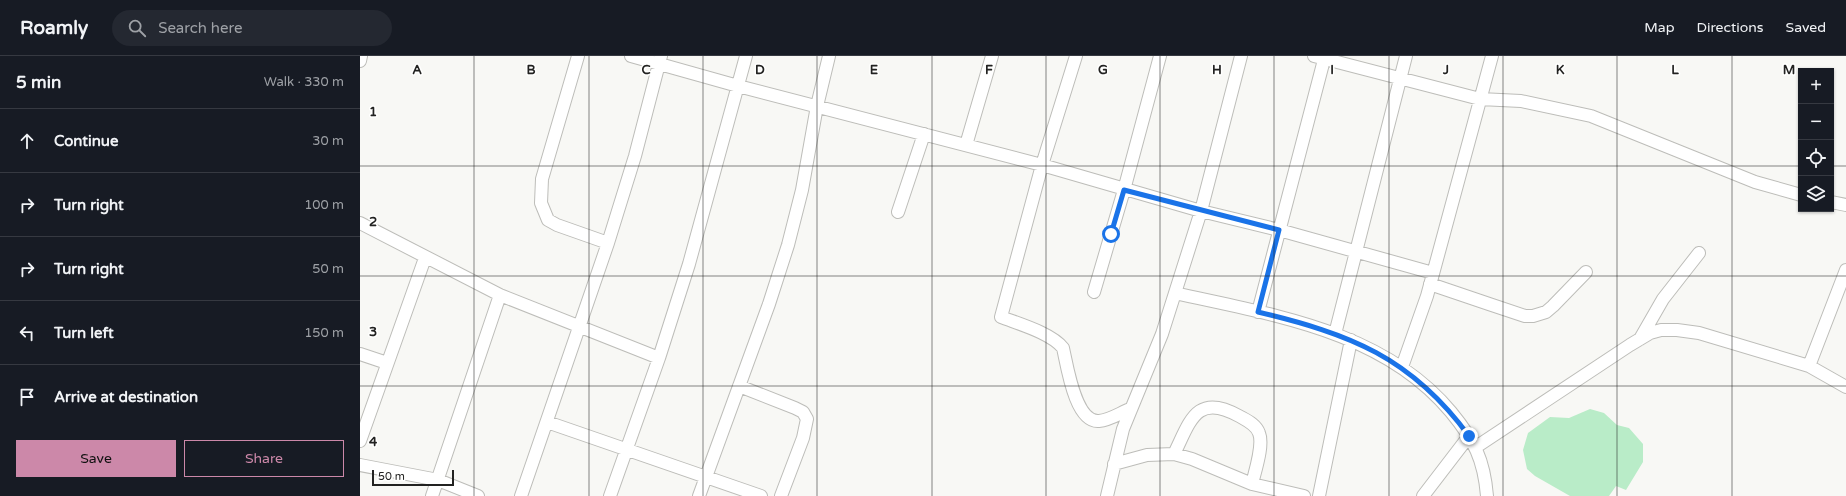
<!DOCTYPE html>
<meta charset="utf-8">
<style>
body{margin:0;font-family:"Varela Round",sans-serif;background:#242831;color:#f1f3f6}
.controls{position:absolute;right:12px;top:12px;display:grid;overflow:hidden;border-radius:0px;box-shadow:0 1px 3px #0004}
.controls button{width:36px;height:36px;display:grid;place-items:center;padding:0;border:0;border-bottom:1px solid #363941;background:#171b24;color:#f1f3f6;font:20px sans-serif}
.scale{position:absolute;left:12px;bottom:10px;width:82px;box-sizing:border-box;padding-left:4px;border:2px solid #222221;border-top:0;font-size:11px;line-height:14px;white-space:nowrap;color:#222221;-webkit-text-stroke:3px #fffffe;paint-order:stroke}
.stop{position:absolute;width:12px;height:12px;margin:-9px;border:3px solid #1a73e8;border-radius:50%;background:#fff}
.stop.end{background:#1a73e8;border-color:#fff;box-shadow:0 1px 4px #0008}
.list{margin:0;padding:0;list-style:none}
h2{display:flex;justify-content:space-between;align-items:center;height:52px;margin:0;padding:0 16px;font-size:17px}
h2 small{font-size:13px;font-weight:400;color:#9ea1a6}
.list li{display:grid;grid-template-columns:26px 1fr auto;gap:12px;align-items:center;box-sizing:border-box;height:64px;padding:0 16px;border-top:1px solid #363941}
.list b{display:block;font-size:15px;white-space:nowrap}
.list em{font-size:13px;font-style:normal;color:#9ea1a6}
.actions{display:flex;gap:8px;padding:12px 16px}
.actions a{flex:1;padding:9px 0;border:1px solid #cc88a9;border-radius:0px;text-align:center;font-size:14px;color:#cc88a9}
.actions .main{background:#cc88a9;color:#111}
.icon{flex:none;width:22px;height:22px;fill:none;stroke:currentColor;stroke-width:2;stroke-linecap:round;stroke-linejoin:round}
.map{position:relative;flex:none;width:1486px;height:440px;overflow:hidden}
header{display:flex;align-items:center;gap:24px;box-sizing:border-box;height:56px;padding:0 20px;background:#171b24;border-bottom:1px solid #363941}
header strong{font-size:19px}
nav{display:flex;gap:22px;margin-inline-start:auto;font-size:14px}
.search{width:280px;height:36px;background:#242831;display:flex;align-items:center;gap:10px;box-sizing:border-box;padding:0 14px;border-radius:22px;color:#9ea1a6;font-size:15px}
main{display:flex}
aside{flex:1;background:#171b24}
.map>svg:first-child{display:block}
.water{fill:#b9ecc8}
.lines{fill:none;stroke-linecap:round;stroke-linejoin:round}
.minor-casing{stroke:#bdbdb9;stroke-width:14}
.minor{stroke:#fff;stroke-width:12}
.route{stroke:#1a73e8;stroke-width:5}
.grid{fill:none;stroke:#222221;stroke-width:1;stroke-opacity:0.55}
.grid-label{font-size:13px;text-anchor:middle;font-weight:bold;fill:#222221;stroke:#fffffe;stroke-width:3;stroke-linejoin:round;paint-order:stroke}
</style>
<header>
<strong>Roamly</strong>
<div class="search"><svg class="icon" aria-label="search" viewBox="0 0 24 24"><circle cx="10" cy="10" r="6"/><path d="M15 15l6 6"/></svg>Search here</div>
<nav><a>Map</a><a>Directions</a><a>Saved</a></nav>
</header>
<main>
<aside>
<h2>5 min<small>Walk · 330 m</small></h2>
<ul class="list">
<li><svg class="icon" aria-label="ahead" viewBox="0 0 24 24"><path d="M12 20V5M6 11l6-6 6 6"/></svg><div><b>Continue</b></div><em>30 m</em></li>
<li><svg class="icon" aria-label="right" viewBox="0 0 24 24"><path d="M7 20v-9h11M14 6l5 5-5 5"/></svg><div><b>Turn right</b></div><em>100 m</em></li>
<li><svg class="icon" aria-label="right" viewBox="0 0 24 24"><path d="M7 20v-9h11M14 6l5 5-5 5"/></svg><div><b>Turn right</b></div><em>50 m</em></li>
<li><svg class="icon" aria-label="left" viewBox="0 0 24 24"><path d="M17 20v-9H6M10 6l-5 5 5 5"/></svg><div><b>Turn left</b></div><em>150 m</em></li>
<li><svg class="icon" aria-label="arrive" viewBox="0 0 24 24"><path d="M6 21V4h12l-3 4 3 4H6"/></svg><div><b>Arrive at destination</b></div></li>
</ul>
<div class="actions"><a class="main">Save</a><a>Share</a></div>
</aside>
<div class="map">
<svg width="1486" height="440" viewBox="0 0 1486 440">
<rect width="100%" height="100%" fill="#f8f8f5"/>
<path class="water" d="M1230,353l14,4 13,12 12,3 14,16v18l-17,28 -10,-4 -7,10h-39l-35,-20 -8,-7 -4,-19 5,-17 22,-16 19,1z"/>
<g class="lines">
<g class="minor-casing">
<path id="minor" d="M218,0l-36,123 -1,24 7,17 9,5 51,18
M271,0l107,30 304,79 159,46 78,19 154,43
M716,0l-34,109 -41,152c18,7 50,16 62,31 4,17 12,75 36,73 11,-1 21,-8 31,-12
M954,0l166,43 41,2 70,15 164,66 46,13
M0,5l1,-5
M606,89l26,-89
M1471,146l15,3
M538,156l26,-78
M0,167l140,72 159,63
M1070,228l59,20 36,12h8l13,-4 7,-6 33,-34
M734,236l30,-102 36,-134
M815,237c97,22 208,37 276,119 23,28 33,47 36,84
M898,256l67,-256
M975,278l71,-278
M1280,283l23,-40 36,-46
M0,298l27,9
M1449,310l37,-96
M1042,311l25,-71 65,-240
M379,330l56,22 8,4 4,7 -4,19 -22,58
M187,366l214,74
M0,385l65,-183
M1116,391l154,-102 20,-12 11,-3h16l22,3 110,33 37,21
M814,398c16,-32 22,-62 65,-38 7,4 17,8 20,17 5,12 -4,38 -7,51
M754,408l33,-9 27,-1 18,5 60,25 52,12
M0,409l78,15 40,16
M72,440l68,-201
M161,440l87,-253 27,-87 26,-100
M250,440l49,-138 30,-94 57,-208
M339,440l70,-192 19,-59 14,-55 15,-84 12,-50
M747,440l16,-67 39,-95 39,-123 40,-155
M959,440l32,-156
M1063,440l46,-60"/>
</g>
<use href="#minor" class="minor"/>
</g>
<g class="lines">
<path class="route" d="M751,178l13,-44 155,40 -21,82c92,22 153,45 211,124"/>
</g>
<path class="grid" d="M114,0v440M229,0v440M343,0v440M457,0v440M572,0v440M686,0v440M800,0v440M914,0v440M1029,0v440M1143,0v440M1257,0v440M1372,0v440M0,110h1441M1471,110h15M0,220h1486M0,330h1486"/>
<g class="grid-label">
<text x="57" y="18">A</text>
<text x="171" y="18">B</text>
<text x="286" y="18">C</text>
<text x="400" y="18">D</text>
<text x="514" y="18">E</text>
<text x="629" y="18">F</text>
<text x="743" y="18">G</text>
<text x="857" y="18">H</text>
<text x="972" y="18">I</text>
<text x="1086" y="18">J</text>
<text x="1200" y="18">K</text>
<text x="1315" y="18">L</text>
<text x="1429" y="18">M</text>
<text x="13" y="60">1</text>
<text x="13" y="170">2</text>
<text x="13" y="280">3</text>
<text x="13" y="390">4</text>
</g>
</svg>
<div class="controls">
<button>+</button>
<button>−</button>
<button><svg class="icon" aria-label="locate" viewBox="0 0 24 24"><circle cx="12" cy="12" r="6"/><path d="M12 2v4M12 18v4M2 12h4M18 12h4"/></svg></button>
<button><svg class="icon" aria-label="layers" viewBox="0 0 24 24"><path d="M12 4l9 5-9 5-9-5zM3 14l9 5 9-5"/></svg></button>
</div>
<div class="scale">50 m</div>
<div class="stop" style="left:751px;top:178px"></div>
<div class="stop end" style="left:1109px;top:380px"></div>
</div>
</main>
